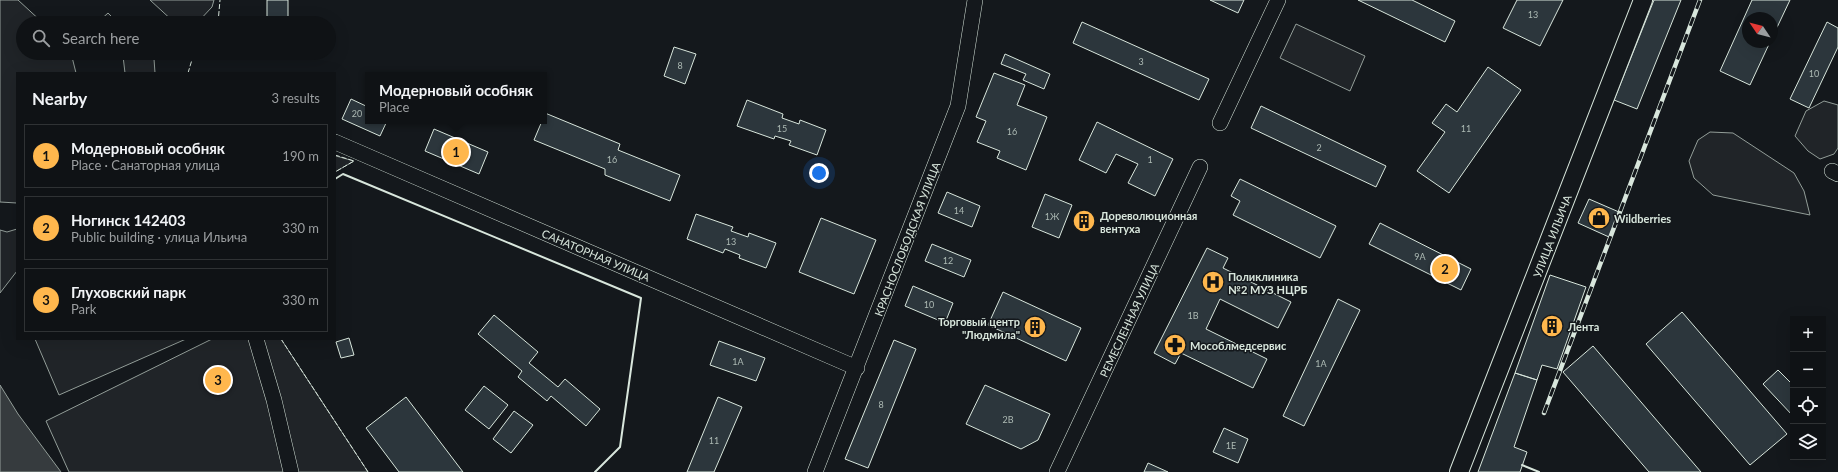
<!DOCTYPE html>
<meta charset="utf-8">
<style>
body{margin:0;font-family:Lato,sans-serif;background:#1d2022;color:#f1f3f6}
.controls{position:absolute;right:12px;bottom:12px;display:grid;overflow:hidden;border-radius:0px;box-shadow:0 4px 16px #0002}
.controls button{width:36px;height:36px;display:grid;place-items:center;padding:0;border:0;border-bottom:1px solid #2f3234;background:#0f1215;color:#f1f3f6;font:20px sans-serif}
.compass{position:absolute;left:1742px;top:12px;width:36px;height:36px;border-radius:50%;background:#0f1215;box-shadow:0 4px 16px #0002;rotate:305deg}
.you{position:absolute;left:819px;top:173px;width:14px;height:14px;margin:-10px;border:3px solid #fff;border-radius:50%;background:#1a73e8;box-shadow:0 0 0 6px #1a73e833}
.badge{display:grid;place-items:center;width:26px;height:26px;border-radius:50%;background:#ffb74d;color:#111;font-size:13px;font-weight:700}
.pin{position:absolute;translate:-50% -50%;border:2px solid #fff;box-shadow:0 1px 4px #0006}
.popup{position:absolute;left:365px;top:72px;width:182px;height:52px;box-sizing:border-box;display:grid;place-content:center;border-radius:0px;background:#0f1215;filter:drop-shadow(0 1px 3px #0005);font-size:13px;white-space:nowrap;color:#9b9ea0}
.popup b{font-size:15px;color:#f1f3f6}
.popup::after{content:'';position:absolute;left:50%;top:100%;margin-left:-8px;border:8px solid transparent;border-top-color:#0f1215}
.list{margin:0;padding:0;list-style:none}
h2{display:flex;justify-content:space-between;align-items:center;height:52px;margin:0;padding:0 16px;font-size:17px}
h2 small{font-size:13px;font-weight:400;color:#9b9ea0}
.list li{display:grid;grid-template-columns:26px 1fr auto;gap:12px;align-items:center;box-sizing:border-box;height:64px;margin:0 8px 8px;padding:0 8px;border:1px solid #2f3234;border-radius:0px}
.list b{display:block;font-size:15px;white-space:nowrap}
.list p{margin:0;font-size:13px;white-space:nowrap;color:#9b9ea0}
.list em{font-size:13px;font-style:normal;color:#9b9ea0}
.icon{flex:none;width:22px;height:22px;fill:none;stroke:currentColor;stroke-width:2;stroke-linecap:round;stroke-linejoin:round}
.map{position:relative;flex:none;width:1838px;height:472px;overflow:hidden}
.search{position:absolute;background:#0f1215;box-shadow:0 4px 16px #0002;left:16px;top:16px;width:320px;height:44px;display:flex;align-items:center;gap:10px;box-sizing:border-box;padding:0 14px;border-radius:22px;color:#9b9ea0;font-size:15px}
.panel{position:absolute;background:#0f1215;box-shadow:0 4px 16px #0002;left:16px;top:72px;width:320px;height:268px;border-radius:0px}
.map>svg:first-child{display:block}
.green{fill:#202428;stroke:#939e99}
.water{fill:#363b3e;stroke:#939e99}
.building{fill:#2c363c;stroke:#d8e6dc}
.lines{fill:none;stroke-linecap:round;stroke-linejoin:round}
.minor-casing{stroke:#d8e6dc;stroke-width:16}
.major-casing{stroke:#d8e6dc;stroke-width:20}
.minor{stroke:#14181c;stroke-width:15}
.major{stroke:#14181c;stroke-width:18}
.rail-casing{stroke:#d8e6dc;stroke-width:4.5}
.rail{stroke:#14181c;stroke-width:3;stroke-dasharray:9;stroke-linecap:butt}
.fence{stroke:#d8e6dc;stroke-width:1;stroke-dasharray:5 2;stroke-linecap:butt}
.wall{stroke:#d8e6dc;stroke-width:2}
.labels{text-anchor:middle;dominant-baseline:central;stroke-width:3;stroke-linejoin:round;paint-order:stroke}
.number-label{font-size:9px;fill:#adbab4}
.poi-label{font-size:11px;font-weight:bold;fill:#d8e6dc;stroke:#14181c;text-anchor:start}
.street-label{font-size:11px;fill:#d8e6dc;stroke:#14181c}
</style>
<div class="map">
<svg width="1838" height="472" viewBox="0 0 1838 472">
<rect width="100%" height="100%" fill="#14181c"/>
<path class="green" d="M0,0h18l25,23h-20v30h48l5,20h-59v130l-17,-1z
M150,0h64l-2,7 -15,16h-22z
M108,13l10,10h-21z
M1296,24l69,32 -15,35 -70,-33z
M120,53h28l6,6 1,14h-30l-2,-17z
M1824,101l14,4v43l-4,6 -14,5 -12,-8 -13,-15 11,-25z
M1710,132l23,1 61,40 10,18 6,24 -97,-20 -19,-17 -5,-17 9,-21z
M335,155l1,1 18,5 -19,11z
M17,229v42l-17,22v-63l7,2z
M35,339h151l-127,56z
M212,339h69l87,133h-299l-23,-51z"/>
<path class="water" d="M0,385l18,29 43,58h-61z"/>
<path class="building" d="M267,0h21v23h-21z
M1210,0h34l-6,13z
M1358,0h54l43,21 -10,21z
M1517,0h46l-23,46 -37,-18z
M1654,0h27l-44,109 -23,-9z
M1752,0h38l-18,38v-20h-24v24h22l-20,43 -30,-14z
M1082,22l127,57 -10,21 -126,-57z
M1827,22l11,6v19l-29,61 -19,-9z
M674,47l22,7 -11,30 -21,-8z
M1005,54l45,20 -6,15 -21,-9 3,-6 -25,-10z
M1488,67l33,23 -72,103 -32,-22 28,-39 -13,-9 14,-19 11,8z
M994,73l31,12 -8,20 30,12 -21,53 -29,-12 3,-7 -23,-9 9,-21 -10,-4z
M351,99l17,8v14h19l-7,15 -38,-17z
M747,100l36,14 -1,4 17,6 1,-4 26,10 -9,25 -28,-10 2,-4 -16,-5 -1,3 -37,-13z
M1261,106l125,60 -10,21 -125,-59z
M545,113l75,31 -2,6 62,25 -10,26 -65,-26v-6l-71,-29 8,-19h2z
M1097,122l76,37 -18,37 -27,-13 10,-19 -22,-10 -10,19 -27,-13z
M434,129l54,23 -9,22 -54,-23z
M1240,179l96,47 -16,32 -87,-43 7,-14 -9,-5z
M947,192l33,14 -8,21 -34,-14z
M1045,194l27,11 -13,33 -27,-11z
M1589,199l30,13 -10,25 -31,-14z
M1080,212l12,5 -4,12 -12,-5z
M696,214l37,13 -2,4 17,6 1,-4 27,10 -10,25 -27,-10 1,-3 -15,-6 -2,4 -36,-14z
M821,218l55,22 -22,54 -55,-22z
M1380,223l91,46 -10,21 -92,-46z
M932,244l39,16 -7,17 -39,-16z
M1207,248l21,10 -5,10 68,34 -13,26 -58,-29 -14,30 61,30 -14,29 -72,-35 -6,11 -21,-11z
M1550,275l36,12 -29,82 -15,-4 -5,15 -22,-7z
M913,286l40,17 -8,20 -40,-17z
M1003,292l78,36 -15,33 -78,-36z
M1338,299l22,11 -56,116 -21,-10z
M1682,312l105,122 -37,31 -104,-121z
M494,315l44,37 -9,11 29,24 7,-8 35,30 -14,17 -35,-30 -4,5 -29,-24 4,-6 -44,-37z
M349,338l5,17 -13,3 -5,-16z
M894,340l22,9 -48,119 -23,-9z
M719,341l46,17 -9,23 -46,-16z
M1593,346l108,126h-52l-86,-100z
M1778,370l15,15v31l-30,-32z
M1515,373l22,7 -23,67 13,5 -7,20h-42z
M985,385l65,29 -12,26 -17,9 -55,-25z
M484,386l24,19 -19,24 -24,-19z
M406,397l57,75h-64l-33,-44z
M718,397l24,10 -28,65h-27z
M514,411l19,14 -22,28 -18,-14z
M1224,428l24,11 -10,24 -25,-11z
M1148,463l20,9h-24z"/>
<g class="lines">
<g class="minor-casing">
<path id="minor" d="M1220,123l58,-123
M335,142l522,226
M1832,171l6,3
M256,339l18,61 17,72
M815,472l143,-366 17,-106
M1057,472l143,-305"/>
</g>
<g class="major-casing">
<path id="major" d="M1459,472l184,-472"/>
</g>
<use href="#minor" class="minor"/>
<use href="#major" class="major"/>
<g class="rail-casing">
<path id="rail" d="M1544,413l156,-413"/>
</g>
<use href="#rail" class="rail"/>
<path class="fence" d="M218,23l2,-23
M188,73l6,-20
M335,155l19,6 -19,11
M281,339l87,133"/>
<path class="wall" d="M335,179l8,-5 298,124 -21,149 -25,25
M1522,465l17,7"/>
</g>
<defs>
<g id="shop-disc" transform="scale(1.15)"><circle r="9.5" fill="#ffb74d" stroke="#14181c"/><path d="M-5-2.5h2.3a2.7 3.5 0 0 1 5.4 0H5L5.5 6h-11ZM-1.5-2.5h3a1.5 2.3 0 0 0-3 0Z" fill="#111"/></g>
<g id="building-disc" transform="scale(1.15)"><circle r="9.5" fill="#ffb74d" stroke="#14181c"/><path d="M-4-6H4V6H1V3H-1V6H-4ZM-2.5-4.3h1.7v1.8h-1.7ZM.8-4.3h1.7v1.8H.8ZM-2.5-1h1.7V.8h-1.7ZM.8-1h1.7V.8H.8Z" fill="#111"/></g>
<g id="hospital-disc" transform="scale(1.15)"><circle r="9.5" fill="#ffb74d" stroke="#14181c"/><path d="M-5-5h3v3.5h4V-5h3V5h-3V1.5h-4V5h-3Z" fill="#111"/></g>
<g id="pharmacy-disc" transform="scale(1.15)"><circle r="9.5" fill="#ffb74d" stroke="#14181c"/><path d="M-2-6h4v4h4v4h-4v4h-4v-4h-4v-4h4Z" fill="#111"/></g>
</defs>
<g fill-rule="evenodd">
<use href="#shop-disc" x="1599" y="218"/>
<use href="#building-disc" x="1084" y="221"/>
<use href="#hospital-disc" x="1213" y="282"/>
<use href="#building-disc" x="1552" y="326"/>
<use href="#building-disc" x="1035" y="327"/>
<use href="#pharmacy-disc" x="1175" y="345"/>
</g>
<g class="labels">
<g class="number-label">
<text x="1533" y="14">13</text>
<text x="1141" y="61">3</text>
<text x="680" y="65">8</text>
<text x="1814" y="73">10</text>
<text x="357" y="113">20</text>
<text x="782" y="128">15</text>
<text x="1466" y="128">11</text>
<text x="1012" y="131">16</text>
<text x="1319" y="147">2</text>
<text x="612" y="159">16</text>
<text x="1150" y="159">1</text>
<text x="959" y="210">14</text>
<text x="1052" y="216">1Ж</text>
<text x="731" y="241">13</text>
<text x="1420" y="256">9А</text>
<text x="948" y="260">12</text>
<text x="929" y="304">10</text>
<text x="1193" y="315">1В</text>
<text x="738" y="361">1А</text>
<text x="1321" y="363">1А</text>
<text x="881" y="404">8</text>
<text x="1008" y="419">2В</text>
<text x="714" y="440">11</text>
<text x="1231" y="445">1Е</text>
</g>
<g class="poi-label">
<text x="1100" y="215">Дореволюционная<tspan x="1100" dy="13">вентуха</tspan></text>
<text x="1614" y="218">Wildberries</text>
<text x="1228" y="276">Поликлиника<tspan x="1228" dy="13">№2 МУЗ НЦРБ</tspan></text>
<text x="1020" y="321" text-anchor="end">Торговый центр<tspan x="1020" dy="13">"Людмила"</tspan></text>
<text x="1568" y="326">Лента</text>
<text x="1190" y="345">Мособлмедсервис</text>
</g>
<g class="street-label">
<text transform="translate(1552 236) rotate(-69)">УЛИЦА ИЛЬИЧА</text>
<text transform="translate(907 239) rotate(-69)">КРАСНОСЛОБОДСКАЯ УЛИЦА</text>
<text transform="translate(596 255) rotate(23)">САНАТОРНАЯ УЛИЦА</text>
<text transform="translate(1129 320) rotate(-65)">РЕМЕСЛЕННАЯ УЛИЦА</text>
</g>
</g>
</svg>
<div class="controls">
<button>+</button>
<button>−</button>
<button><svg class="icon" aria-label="locate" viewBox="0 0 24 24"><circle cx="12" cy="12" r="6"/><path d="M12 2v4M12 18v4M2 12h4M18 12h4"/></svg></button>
<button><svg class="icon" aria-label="layers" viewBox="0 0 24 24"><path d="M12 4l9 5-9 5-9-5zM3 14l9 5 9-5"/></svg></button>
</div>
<svg class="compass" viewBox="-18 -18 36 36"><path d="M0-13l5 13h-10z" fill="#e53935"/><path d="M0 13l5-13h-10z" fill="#9b9ea0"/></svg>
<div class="you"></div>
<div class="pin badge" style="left:456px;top:152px">1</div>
<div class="popup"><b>Модерновый особняк</b>Place</div>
<div class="pin badge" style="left:1445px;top:269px">2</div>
<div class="pin badge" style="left:218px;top:380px">3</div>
<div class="search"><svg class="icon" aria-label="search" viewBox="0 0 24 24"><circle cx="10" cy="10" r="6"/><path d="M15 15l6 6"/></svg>Search here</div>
<section class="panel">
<h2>Nearby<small>3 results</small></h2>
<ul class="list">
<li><span class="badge">1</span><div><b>Модерновый особняк</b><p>Place · Санаторная улица</p></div><em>190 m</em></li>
<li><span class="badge">2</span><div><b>Ногинск 142403</b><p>Public building · улица Ильича</p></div><em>330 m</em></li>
<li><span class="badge">3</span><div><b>Глуховский парк</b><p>Park</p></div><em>330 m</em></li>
</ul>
</section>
</div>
